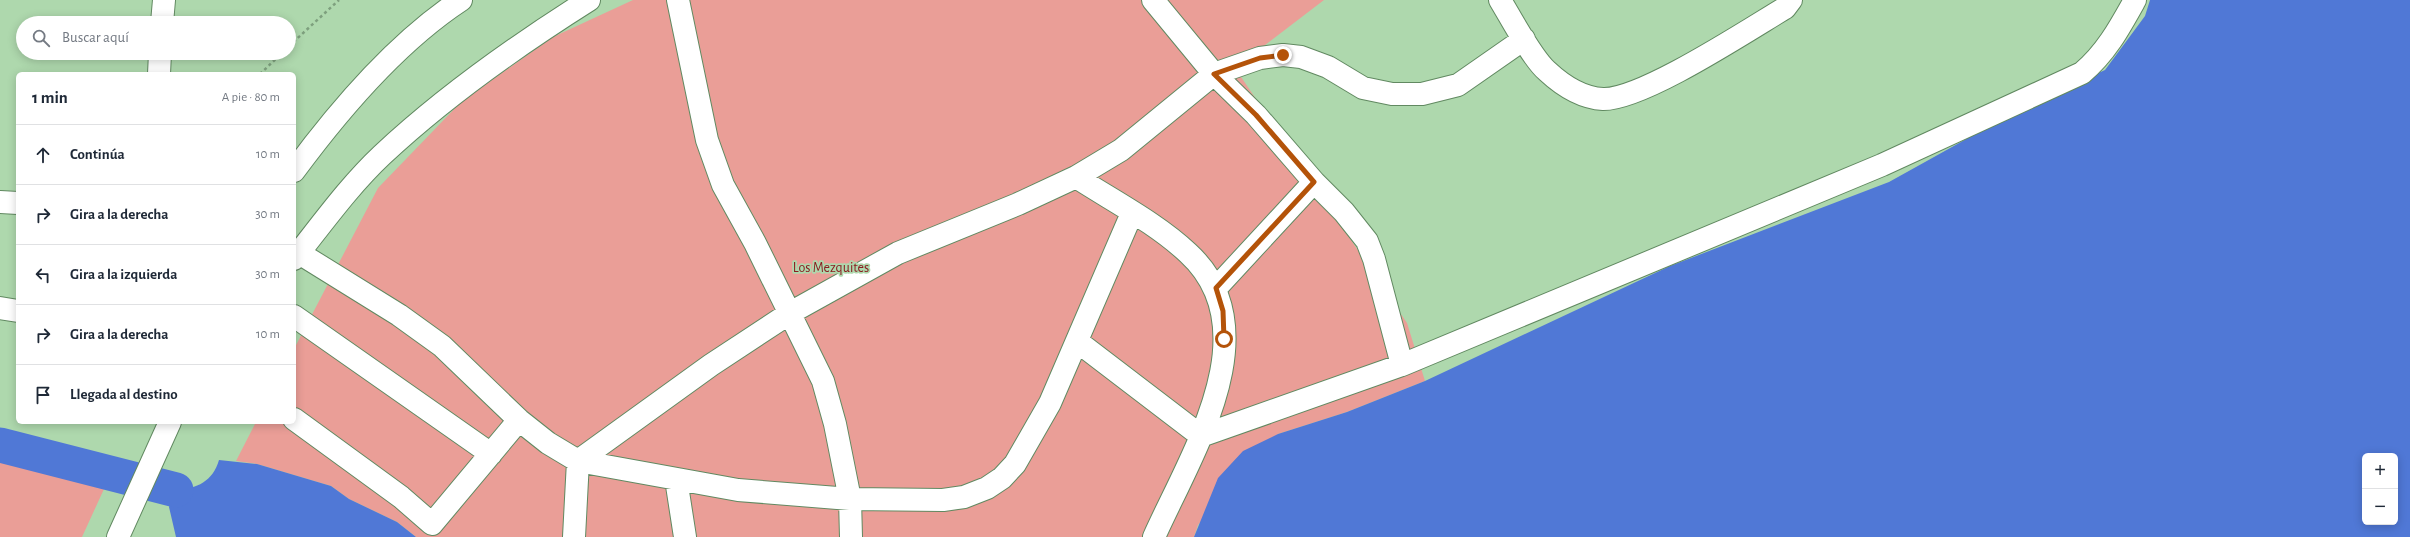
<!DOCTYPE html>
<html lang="es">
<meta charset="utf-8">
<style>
body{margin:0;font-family:"Alegreya Sans",sans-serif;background:#f6f6f7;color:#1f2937}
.controls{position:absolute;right:12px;bottom:12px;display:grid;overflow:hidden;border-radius:6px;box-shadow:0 2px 10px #0003}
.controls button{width:36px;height:36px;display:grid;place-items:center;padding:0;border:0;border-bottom:1px solid #e0e1e3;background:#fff;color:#1f2937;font:20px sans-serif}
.stop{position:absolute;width:12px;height:12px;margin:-9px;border:3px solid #b45309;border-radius:50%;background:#fff}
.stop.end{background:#b45309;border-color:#fff;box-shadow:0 1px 4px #0008}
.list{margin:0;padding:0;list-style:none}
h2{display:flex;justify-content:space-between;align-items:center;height:52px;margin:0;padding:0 16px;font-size:17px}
h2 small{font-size:13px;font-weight:400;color:#747a83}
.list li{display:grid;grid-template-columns:26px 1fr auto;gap:12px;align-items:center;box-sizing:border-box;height:60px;padding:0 16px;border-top:1px solid #e0e1e3}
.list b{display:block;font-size:15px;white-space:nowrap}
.list em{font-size:13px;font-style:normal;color:#747a83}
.icon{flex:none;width:22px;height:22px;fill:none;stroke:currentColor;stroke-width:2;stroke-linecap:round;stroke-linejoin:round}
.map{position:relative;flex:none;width:2410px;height:537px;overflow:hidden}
.search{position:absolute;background:#fff;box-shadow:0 2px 10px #0003;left:16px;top:16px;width:280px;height:44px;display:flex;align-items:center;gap:10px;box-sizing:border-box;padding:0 14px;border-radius:22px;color:#747a83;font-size:15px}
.panel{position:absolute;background:#fff;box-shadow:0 2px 10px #0003;left:16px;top:72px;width:280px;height:352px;border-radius:6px}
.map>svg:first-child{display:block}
.green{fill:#ea9e97}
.water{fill:#5078d6;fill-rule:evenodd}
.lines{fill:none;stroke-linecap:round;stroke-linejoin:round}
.canal{stroke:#5078d6;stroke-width:35}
.minor-casing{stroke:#618961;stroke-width:24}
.major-casing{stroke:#618961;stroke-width:24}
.path{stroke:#7ea07e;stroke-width:2.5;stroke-dasharray:3 3;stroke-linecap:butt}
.minor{stroke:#fff;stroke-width:22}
.major{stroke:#fff;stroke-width:22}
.route{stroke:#b45309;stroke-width:5}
.labels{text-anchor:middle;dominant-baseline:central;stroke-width:3.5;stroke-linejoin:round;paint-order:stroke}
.park-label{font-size:14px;fill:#8a1d21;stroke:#aed8ad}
</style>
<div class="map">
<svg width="2410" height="537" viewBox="0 0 2410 537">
<rect width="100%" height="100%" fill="#aed8ad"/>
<path class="green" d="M633,0h691l-89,68 172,255 18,58 -78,31 -69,22 -80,91 -4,12h-778l-19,-15 -48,-23 -18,-13 -74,-22 -21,-3 20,-39h38v-73l84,-161 84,-87 91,-64z
M0,461l104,28 -22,48h-82z"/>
<path class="water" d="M2150,0h260v537h-1216l24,-59 25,-27 35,-17 69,-22 78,-31 245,-115 219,-84 135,-75 81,-37 40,-54zM2365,456h30v66h-30z
M219,460l38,4 74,22 18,13 48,23 19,15h-240l-7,-30 7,-17c21,-1 37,-9 43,-30z"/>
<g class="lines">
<path class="canal" d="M0,445l176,45"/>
<g class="minor-casing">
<path id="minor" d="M678,0l29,140 16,45 32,58 68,138 12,43 15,75 1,38
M1153,0l61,74 42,41 58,67 -98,106
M1500,0c11,18 32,58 47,71 15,14 35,27 56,28 39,1 145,-69 182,-91l6,-8
M162,23l2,-23
M159,74l1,-21
M1076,177c37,24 80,46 112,76 84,77 2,203 -34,284
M0,202l18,1
M299,253l100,62 43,31 77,74 29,23 30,18 133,-96 79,-52 108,-60 120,-49 58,-27 45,-27 93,-76 46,-16 23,-3 18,2 27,10 35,21 29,6h30l36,-9 66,-46
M0,308l18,3
M294,316l197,138
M1078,342l123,94 201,-71 -28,-106 -7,-18 -23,-29 -30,-30
M1402,365l480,-200 200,-92c24,-20 38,-46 53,-73
M294,419l107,78 31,27 87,-104
M676,479l9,58
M574,537l4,-76 160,29 112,9 93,1 21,-3 23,-9 15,-10 13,-14 35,-61 82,-190"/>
</g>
<g class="major-casing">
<path id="major" d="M294,171c45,-61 103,-129 167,-171
M294,259c28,-35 55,-73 88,-104 63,-59 134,-109 207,-155
M118,537l52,-115"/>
</g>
<path class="path" d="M289,46l50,-46
M260,74l22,-21"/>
<use href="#minor" class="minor"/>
<use href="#major" class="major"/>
</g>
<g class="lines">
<path class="route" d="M1224,339l-1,-28 -7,-23 98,-106 -58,-67 -42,-41 46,-16 23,-3"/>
</g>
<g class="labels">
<g class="park-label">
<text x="831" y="268">Los Mezquites</text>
</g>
</g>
</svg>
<div class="controls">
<button>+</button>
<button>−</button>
</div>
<div class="stop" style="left:1224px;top:339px"></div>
<div class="stop end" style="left:1283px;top:55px"></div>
<div class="search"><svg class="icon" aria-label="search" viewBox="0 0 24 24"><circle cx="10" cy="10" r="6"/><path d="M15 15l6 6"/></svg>Buscar aquí</div>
<section class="panel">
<h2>1 min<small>A pie · 80 m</small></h2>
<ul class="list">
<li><svg class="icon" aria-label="ahead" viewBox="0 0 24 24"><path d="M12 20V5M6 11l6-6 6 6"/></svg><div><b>Continúa</b></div><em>10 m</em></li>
<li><svg class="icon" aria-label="right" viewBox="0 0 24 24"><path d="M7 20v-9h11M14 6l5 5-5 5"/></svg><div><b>Gira a la derecha</b></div><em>30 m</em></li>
<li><svg class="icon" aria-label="left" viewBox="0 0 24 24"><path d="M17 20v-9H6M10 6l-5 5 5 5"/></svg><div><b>Gira a la izquierda</b></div><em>30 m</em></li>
<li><svg class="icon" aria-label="right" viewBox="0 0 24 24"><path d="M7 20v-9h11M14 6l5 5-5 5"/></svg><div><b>Gira a la derecha</b></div><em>10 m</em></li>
<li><svg class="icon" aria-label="arrive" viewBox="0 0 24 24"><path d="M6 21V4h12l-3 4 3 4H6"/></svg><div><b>Llegada al destino</b></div></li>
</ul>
</section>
</div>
